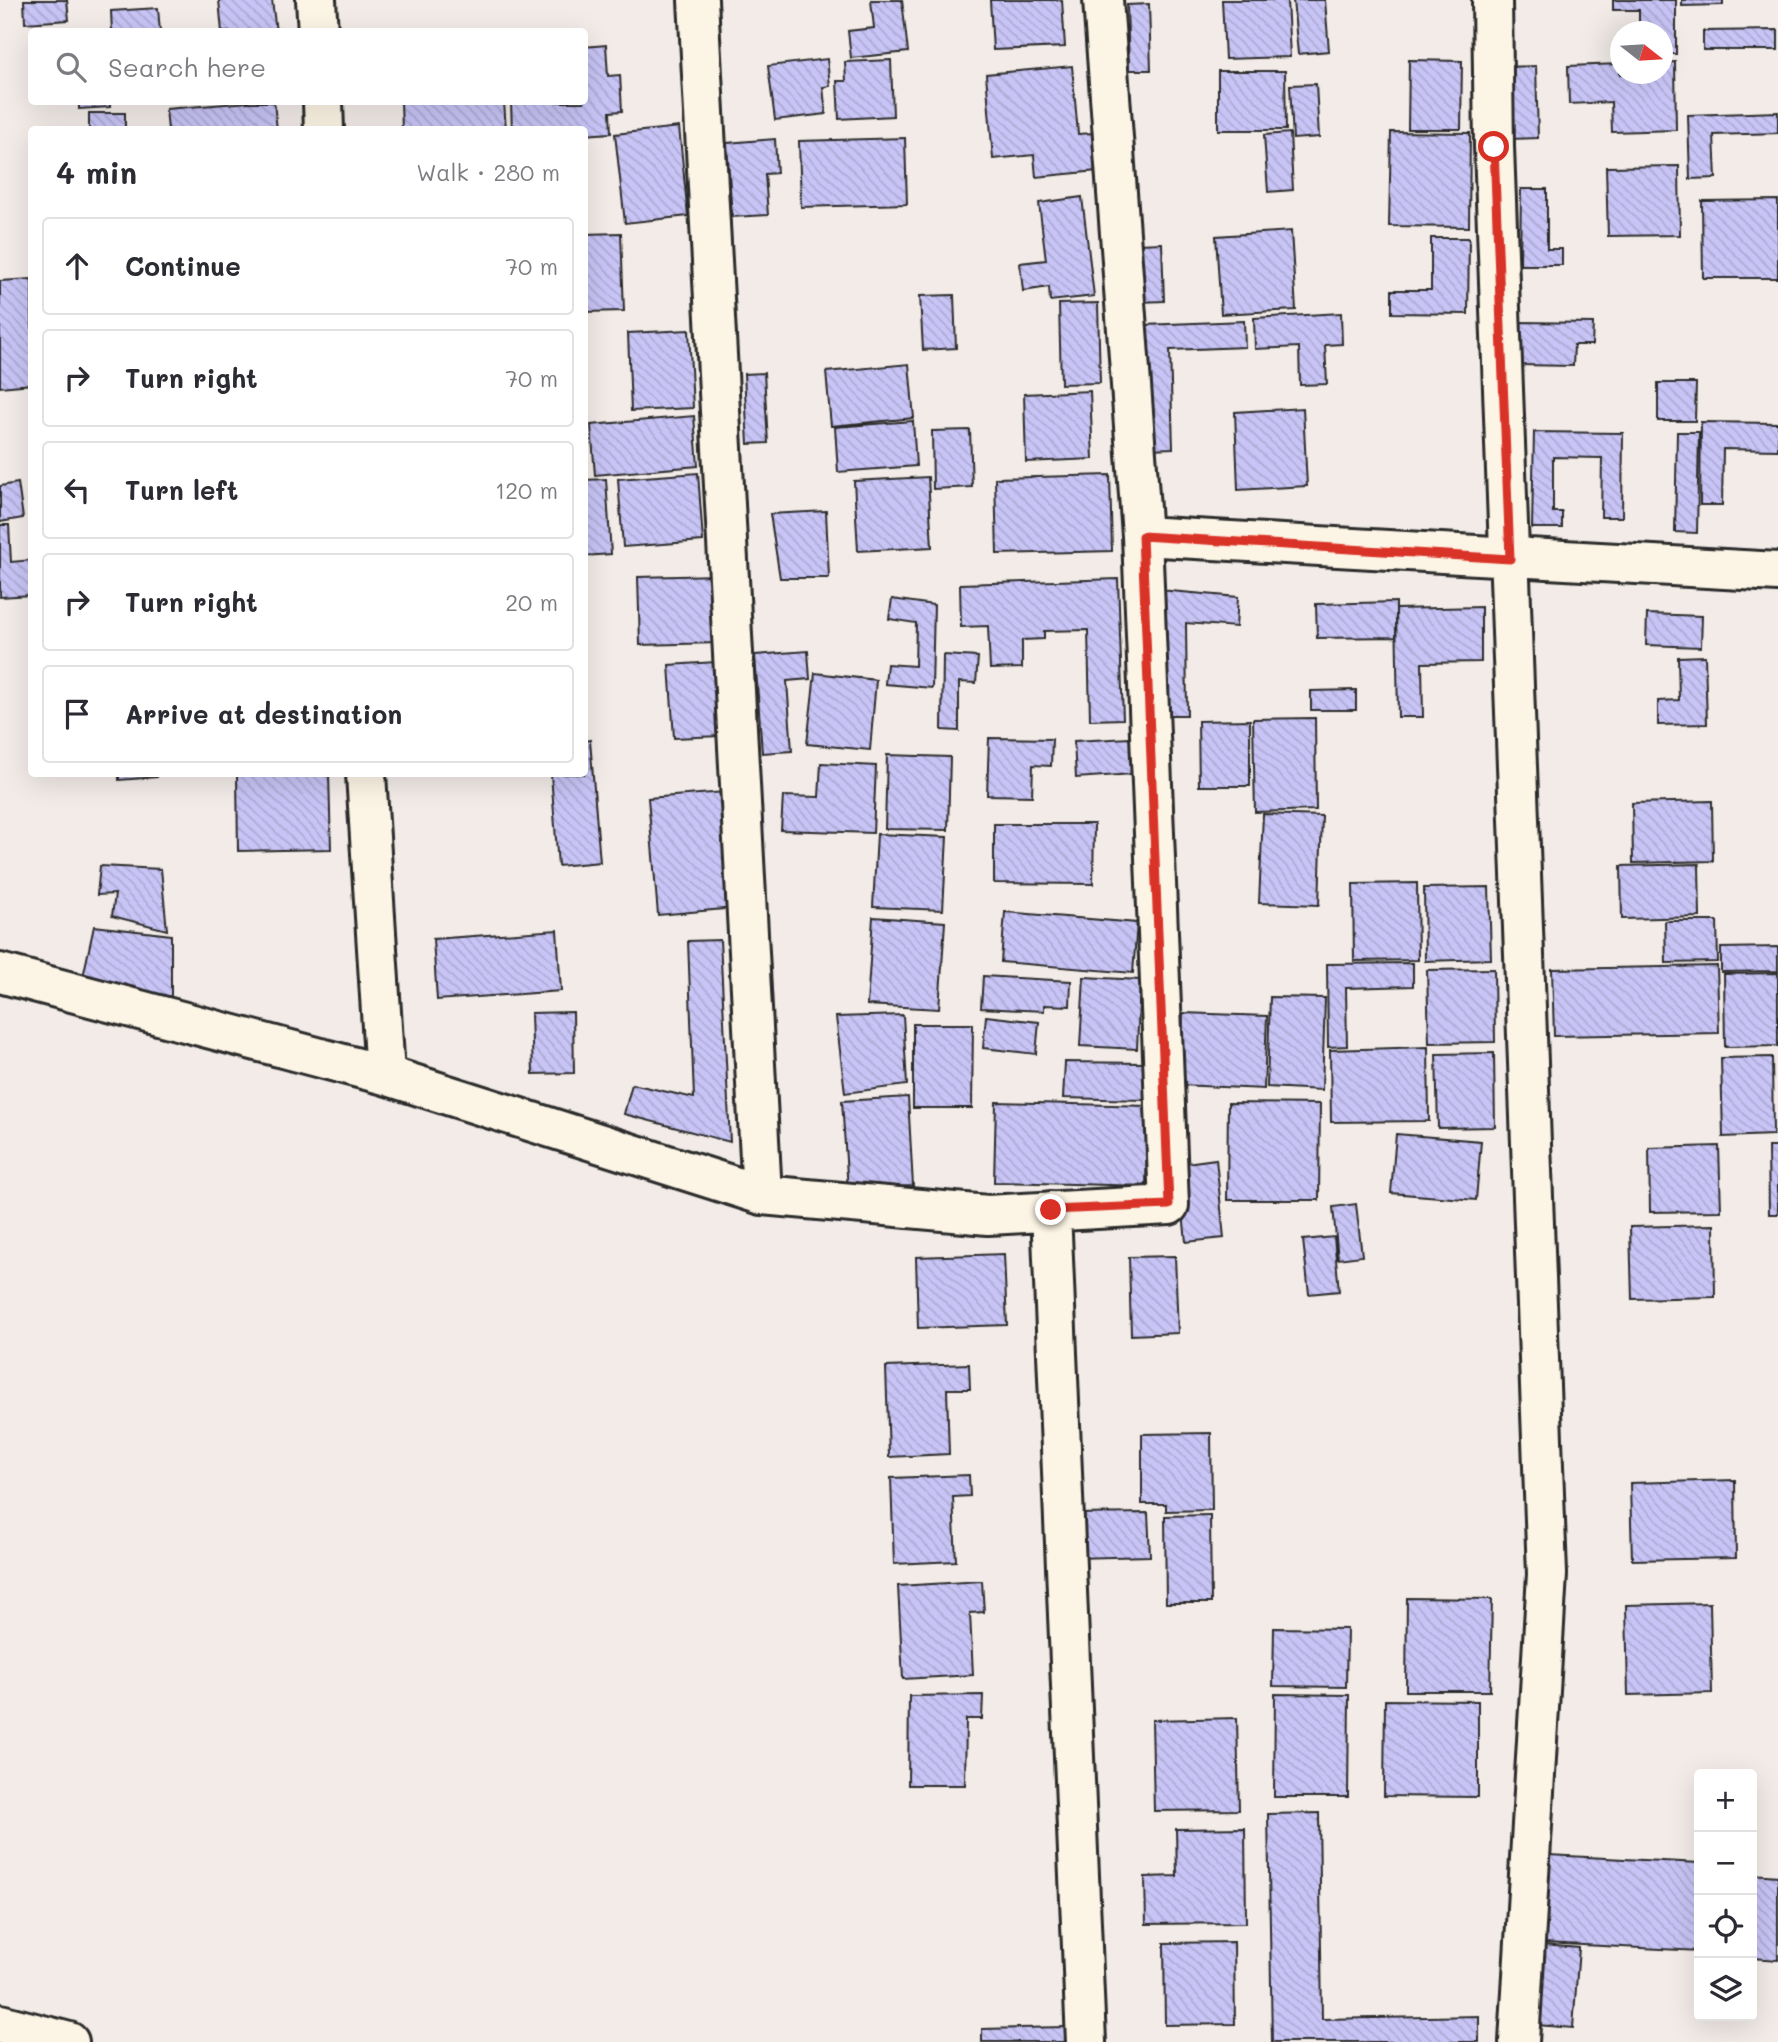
<!DOCTYPE html>
<meta charset="utf-8">
<style>
body{margin:0;font-family:Mali,sans-serif;background:#f7f7f7;color:#2b2b33}
.controls{position:absolute;right:21px;bottom:21px;display:grid;overflow:hidden;border-radius:7px;box-shadow:0 7px 28px #0002}
.controls button{width:63px;height:63px;display:grid;place-items:center;padding:0;border:0;border-bottom:2px solid #e1e1e2;background:#fff;color:#2b2b33;font:35px sans-serif}
.compass{position:absolute;left:1610px;top:21px;width:63px;height:63px;border-radius:50%;background:#fff;box-shadow:0 7px 28px #0002;rotate:107deg}
.stop{position:absolute;width:21px;height:21px;margin:-16px;border:5px solid #d93025;border-radius:50%;background:#fff}
.stop.end{background:#d93025;border-color:#fff;box-shadow:0 2px 7px #0008}
.list{margin:0;padding:0;list-style:none}
h2{display:flex;justify-content:space-between;align-items:center;height:91px;margin:0;padding:0 28px;font-size:30px}
h2 small{font-size:23px;font-weight:400;color:#7c7c81}
.list li{display:grid;grid-template-columns:46px 1fr auto;gap:21px;align-items:center;box-sizing:border-box;height:98px;margin:0 14px 14px;padding:0 14px;border:2px solid #e1e1e2;border-radius:7px}
.list b{display:block;font-size:26px;white-space:nowrap}
.list em{font-size:23px;font-style:normal;color:#7c7c81}
.icon{flex:none;width:38px;height:38px;fill:none;stroke:currentColor;stroke-width:2;stroke-linecap:round;stroke-linejoin:round}
.map{position:relative;flex:none;width:1778px;height:2042px;overflow:hidden}
.search{position:absolute;background:#fff;box-shadow:0 7px 28px #0002;left:28px;top:28px;width:560px;height:77px;display:flex;align-items:center;gap:18px;box-sizing:border-box;padding:0 24px;border-radius:7px;color:#7c7c81;font-size:26px}
.panel{position:absolute;background:#fff;box-shadow:0 7px 28px #0002;left:28px;top:126px;width:560px;height:651px;border-radius:7px}
.map>svg:first-child{display:block}
.building{fill:url(#building-back-hatch);stroke:#2b2b2b;stroke-width:2}
.lines{fill:none;stroke-linecap:round;stroke-linejoin:round}
.minor-casing{stroke:#2b2b2b;stroke-width:44}
.minor{stroke:#fcf5e5;stroke-width:38}
.route{stroke:#d93025;stroke-width:9}
</style>
<div class="map">
<svg width="1778" height="2042" viewBox="0 0 1778 2042">
<defs>
<pattern id="building-back-hatch" width="6" height="6" patternUnits="userSpaceOnUse" patternTransform="scale(1.75)"><rect width="6" height="6" fill="#c8c4f6"/><path d="M-1 5l2 2M0 0l6 6M5-1l2 2" fill="none" stroke="#aca9d3"/></pattern>
</defs>
<rect width="100%" height="100%" fill="#f2ebe8"/>
<filter id="ink" filterUnits="userSpaceOnUse"><feTurbulence type="fractalNoise" baseFrequency=".0143" numOctaves="2"/><feDisplacementMap in="SourceGraphic" scale="14" xChannelSelector="R" yChannelSelector="G"/><feConvolveMatrix kernelMatrix="1 2 1 2 8 2 1 2 1" color-interpolation-filters="sRGB"/></filter>
<g filter="url(#ink)">
<path class="building" d="M24,0h43l2,20 -44,3z
M219,0h53l4,32h-54z
M871,0h31l6,52 -57,6 -3,-27 26,-3z
M990,0h72l3,47 -72,3z
M1222,0h65l3,57 -65,2z
M1293,0h32l4,51 -31,3z
M1613,0h63v54h-14v-22h-23v-22h-26z
M1682,0h41v5l-41,1z
M1149,4l2,66h-22l-2,-65z
M158,8l2,24h-48l-1,-21z
M1778,30v20h-75v-19z
M606,45l2,31 12,-1 2,36 -12,1 1,21 -27,2v-5h-72l-1,-28h73v-55z
M827,59l3,27 -7,1 3,27 -51,6 -7,-54z
M891,60l2,56 -54,3 -2,-38h9l-1,-19z
M1409,60l53,1 -1,68h-53z
M1675,62l1,68 -64,2 -1,-30 -42,2 -1,-38 52,-2v10h42v-11z
M1072,66l6,68 16,-1 3,38 -61,6 -2,-22 -41,4 -7,-85z
M1536,66l2,72 -31,1 -2,-72z
M1218,71h67l1,59h-68z
M1316,84l3,53 -26,2 -3,-54z
M79,102h31v5l-31,2z
M249,102h25l3,28h-109l-2,-21z
M401,102h103l2,28h-104z
M1778,112v21l-64,2 2,43 -26,1 -2,-64z
M89,113h36v17h-36z
M679,127l9,89 -63,7 -10,-89z
M1391,132l79,1 -1,94 -80,-1z
M1290,133l3,57 -25,2 -4,-57z
M905,138l2,66 -106,3 -2,-66z
M775,139l2,34 -12,1 3,41 -36,2 -5,-74z
M1679,166l1,69 -72,1 -2,-69z
M1521,189h26v60h15v16h-42z
M1082,197l12,99 -44,5 -1,-14 -26,4 -3,-28 26,-3 -7,-57z
M1778,200v78h-75l-1,-77z
M1291,231l5,79 -75,4 -5,-78z
M621,233l3,78 -40,1v-78z
M1431,238h38l-1,76 -76,-1v-23h39z
M1162,243l2,58 -24,1 -2,-58z
M32,279v105l-32,3v-106z
M954,295l2,53 -33,2 -3,-54z
M1098,303l2,80 -39,1 -2,-80z
M1341,313l1,31 -17,1 2,39 -27,1 -1,-38 -44,2 -1,-31z
M1244,321l1,26 -75,3 3,98 -24,1 -5,-124z
M1520,322l73,1 -1,22h-18l-1,21 -53,-1z
M689,330l4,78 -62,3 -3,-78z
M909,364l5,54 -83,8 -5,-54z
M764,373l4,70 -20,1 -4,-70z
M1658,383h38l-1,38h-37z
M1090,391l3,68 -67,3 -2,-68z
M1303,408l4,78 -69,4 -3,-78z
M694,416l4,50 -103,9 -4,-50z
M913,421l3,45 -78,6 -3,-45z
M1701,422l77,1v27l-55,-1 -1,56h-22z
M970,430l2,57 -39,2 -1,-58z
M1534,432l89,1 -1,84h-21l1,-59 -49,-1v55h9v16h-30z
M1677,432h22l-2,101 -22,-1z
M698,473l5,68 -80,6 -5,-68z
M1110,475l2,76 -115,3 -2,-76z
M928,477l4,70 -74,4 -4,-70z
M606,479l5,75 -27,2v-76z
M18,483l5,35 -23,4v-36z
M826,511l3,67h-49l-10,-64z
M0,525h9l2,37 21,-2v35l-32,2z
M718,575l1,68 -79,2 -2,-68z
M1118,579l5,140 -33,1 -2,-90 -44,1v8l-22,1v28l-32,1 -2,-43 -27,1 -1,-43z
M1159,590l79,7 -2,30 -50,-4 1,92h-26z
M892,599l42,6 -2,83 -47,-4 2,-20 28,2 1,-43 -27,-4z
M1396,602v35l-79,1 -1,-34z
M1481,607v55l-59,1 1,54h-25l-2,-108z
M1647,614l55,2 -1,31 -55,-2z
M808,651l2,28 -23,2 5,70 -30,2 -7,-98z
M943,655l35,2 -2,26 -17,-1v49l-17,-1z
M1705,656l2,68 -49,1v-24l21,-1 -1,-43z
M716,662l4,74 -46,2 -5,-73z
M815,673l61,7 -6,70 -63,-6z
M1356,690v20h-45v-19z
M1315,718l1,92 -61,2 -2,-93z
M1250,720v66h-51l-1,-65z
M989,738l63,1 -1,27 -18,-1 -1,31 -45,-1z
M1130,738l3,36 -57,4 -2,-37z
M590,740l10,122 -42,4 -7,-92h33v-33z
M887,755l63,2 -2,73 -63,-1z
M821,763l55,3 -3,67 -92,-3 2,-34 36,1z
M119,774h38v3l-38,3z
M329,774l2,75 -93,2 -1,-76z
M725,792l10,116 -77,7 -10,-117z
M1712,801l1,60 -80,2 -1,-60z
M1263,814l59,2 -3,89 -60,-2z
M994,824h100l-1,60 -99,-1z
M877,834l70,3 -4,73 -70,-3z
M1699,864l1,53 -78,2 -1,-53z
M100,866l61,3 6,61 -55,-14 3,-22 -18,1z
M1417,883l1,77 -64,1 -1,-77z
M1489,887l2,72 -66,2 -1,-73z
M1005,912l132,11 -4,50 -132,-11z
M873,917l72,5 -6,87 -72,-4z
M1665,921h52l1,41 -52,1z
M94,926l77,9v64l-88,-22z
M557,930l4,61 -124,9 -4,-61z
M720,940l10,202 -106,-28 8,-30 62,14 -6,-157z
M1778,947v24l-57,1v-24z
M1413,963v23l-67,2 1,58 -19,1 -1,-83z
M1717,966l2,67 -165,3 -2,-67z
M1494,969l1,73 -66,1 -2,-73z
M1778,973v73l-53,1 -1,-73z
M983,976l88,5 -1,25 -26,-1v6l-63,-3z
M1084,977l56,3 -3,69 -57,-3z
M1270,997l55,1 -3,92 -55,-3z
M573,1012l1,61 -41,1 -2,-61z
M1183,1013l84,3 -3,73 -84,-4z
M903,1015l4,70 -62,8 -9,-76z
M986,1016l53,6 -3,32 -53,-6z
M913,1024h60l-1,84h-59z
M1428,1047l1,74 -98,1 -1,-72z
M1494,1053l1,74 -57,1 -2,-74z
M1772,1057l1,78 -50,2 -2,-79z
M1065,1062l80,1 -1,37 -81,-2z
M908,1097l5,89 -65,4 -6,-89z
M996,1102l152,4 -2,80 -152,-4z
M1228,1103l92,1 -1,96h-92z
M1396,1134l85,7 -5,59 -85,-7z
M1719,1146l2,65 -71,1 -1,-64z
M1768,1147h10v67h-9z
M1216,1159l8,79 -38,4 -8,-78z
M1356,1204l6,52 -24,3 -5,-52z
M1714,1225l1,72 -83,2 -2,-72z
M1334,1237l5,54 -30,3 -6,-54z
M1004,1254l3,71 -89,3 -2,-71z
M1175,1256l3,77 -47,2 -2,-78z
M969,1364l1,25h-23l2,65 -60,3 -3,-90z
M1211,1433l1,77 -46,1v-7h-24v-70z
M969,1475l1,21 -17,1 3,64 -62,3 -3,-86z
M1735,1480l1,78 -104,2 -2,-77z
M1148,1513l2,43 -75,2 -1,-44z
M1210,1515l1,88h-45l-1,-87z
M982,1581l2,31 -14,1 3,62 -70,4 -5,-93z
M1407,1598l85,1 -2,92h-84z
M1710,1603l2,90 -84,2 -2,-90z
M1274,1628l73,1 -1,58 -73,-1z
M1275,1694l74,1 -1,102h-74z
M983,1695l-1,24h-16l-1,66h-57l1,-89z
M1385,1700l93,1v96l-94,-1z
M1237,1718l2,92 -85,1 -2,-91z
M1319,1813l3,206 157,-3v26h-207l-4,-228z
M1245,1828l1,95 -100,1 -1,-47 32,-1 -1,-47z
M1549,1855l150,8v88l-154,-8z
M1752,1874l26,2v84l-26,-2z
M1234,1942l1,82 -70,1 -1,-82z
M1542,1945l37,3 -6,80 -36,-3z
M1065,2027v15h-83v-13z"/>
<g class="lines">
<g class="minor-casing">
<path id="minor" d="M316,0l2,32
M698,0l64,1195
M1492,0l2,147 53,1427 -28,468
M323,102l1,28
M1142,536l636,36
M366,774l19,301
M0,973l385,102 377,120 226,20 181,-10 -27,-669 -39,-536
M1051,1211l35,831
M0,2024l69,18"/>
</g>
<use href="#minor" class="minor"/>
</g>
</g>
<g class="lines" filter="url(#ink)">
<path class="route" d="M1051,1210l118,-5 -27,-669 368,23 -16,-412"/>
</g>
</svg>
<div class="controls">
<button>+</button>
<button>−</button>
<button><svg class="icon" aria-label="locate" viewBox="0 0 24 24"><circle cx="12" cy="12" r="6"/><path d="M12 2v4M12 18v4M2 12h4M18 12h4"/></svg></button>
<button><svg class="icon" aria-label="layers" viewBox="0 0 24 24"><path d="M12 4l9 5-9 5-9-5zM3 14l9 5 9-5"/></svg></button>
</div>
<svg class="compass" viewBox="-18 -18 36 36"><path d="M0-13l5 13h-10z" fill="#e53935"/><path d="M0 13l5-13h-10z" fill="#7c7c81"/></svg>
<div class="stop" style="left:1494px;top:147px"></div>
<div class="stop end" style="left:1051px;top:1210px"></div>
<div class="search"><svg class="icon" aria-label="search" viewBox="0 0 24 24"><circle cx="10" cy="10" r="6"/><path d="M15 15l6 6"/></svg>Search here</div>
<section class="panel">
<h2>4 min<small>Walk · 280 m</small></h2>
<ul class="list">
<li><svg class="icon" aria-label="ahead" viewBox="0 0 24 24"><path d="M12 20V5M6 11l6-6 6 6"/></svg><div><b>Continue</b></div><em>70 m</em></li>
<li><svg class="icon" aria-label="right" viewBox="0 0 24 24"><path d="M7 20v-9h11M14 6l5 5-5 5"/></svg><div><b>Turn right</b></div><em>70 m</em></li>
<li><svg class="icon" aria-label="left" viewBox="0 0 24 24"><path d="M17 20v-9H6M10 6l-5 5 5 5"/></svg><div><b>Turn left</b></div><em>120 m</em></li>
<li><svg class="icon" aria-label="right" viewBox="0 0 24 24"><path d="M7 20v-9h11M14 6l5 5-5 5"/></svg><div><b>Turn right</b></div><em>20 m</em></li>
<li><svg class="icon" aria-label="arrive" viewBox="0 0 24 24"><path d="M6 21V4h12l-3 4 3 4H6"/></svg><div><b>Arrive at destination</b></div></li>
</ul>
</section>
</div>
